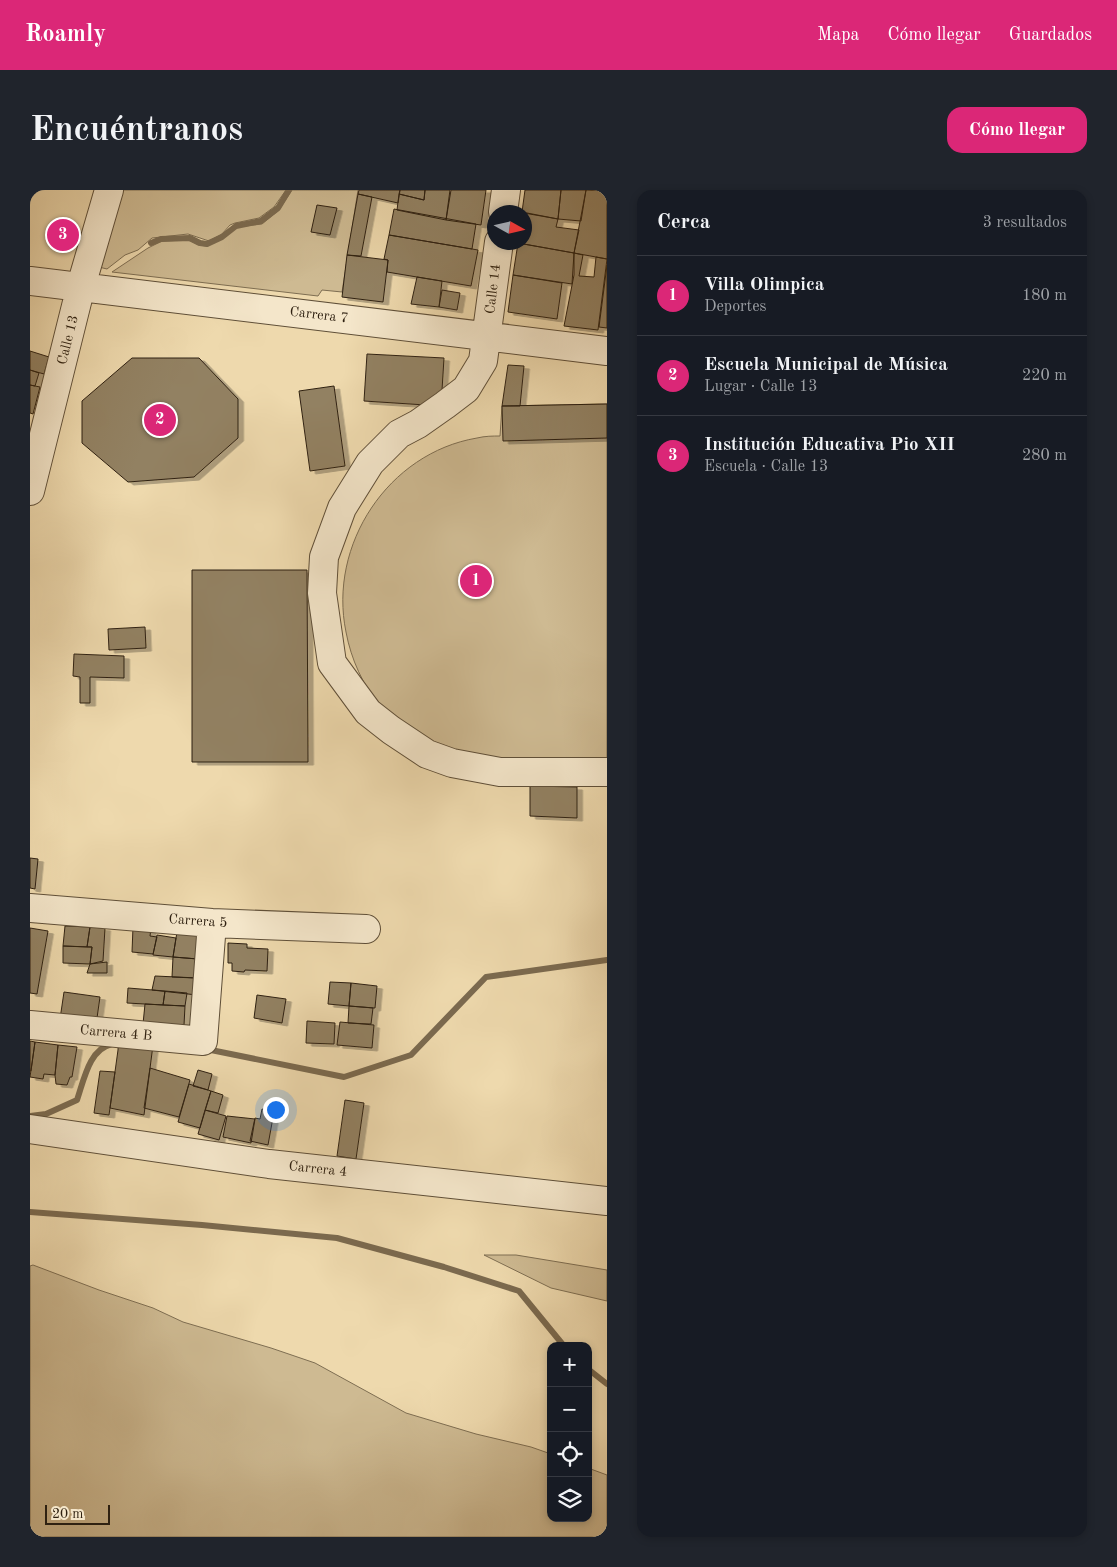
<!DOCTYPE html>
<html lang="es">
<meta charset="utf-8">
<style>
body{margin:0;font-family:"Old Standard TT",serif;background:#20242c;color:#f1f3f6}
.controls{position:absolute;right:15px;bottom:15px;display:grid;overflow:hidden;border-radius:10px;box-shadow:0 2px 8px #0003}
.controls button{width:45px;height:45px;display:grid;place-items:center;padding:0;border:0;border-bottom:1px solid #363941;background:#171b24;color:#f1f3f6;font:25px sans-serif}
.compass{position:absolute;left:457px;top:15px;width:45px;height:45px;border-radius:50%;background:#171b24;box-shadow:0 2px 8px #0003;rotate:98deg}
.scale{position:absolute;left:15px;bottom:12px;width:65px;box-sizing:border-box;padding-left:5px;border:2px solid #2f2111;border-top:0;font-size:14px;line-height:18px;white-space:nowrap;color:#2f2111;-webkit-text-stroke:4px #f4e6ca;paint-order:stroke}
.you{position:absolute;left:245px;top:919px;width:18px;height:18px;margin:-12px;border:4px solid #fff;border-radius:50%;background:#1a73e8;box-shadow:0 0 0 8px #1a73e833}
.badge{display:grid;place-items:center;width:32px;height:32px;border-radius:50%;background:#db2777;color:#fff;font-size:16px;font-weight:700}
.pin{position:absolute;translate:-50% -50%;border:2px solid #fff;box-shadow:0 1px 5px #0006}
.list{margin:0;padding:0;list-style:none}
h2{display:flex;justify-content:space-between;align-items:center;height:65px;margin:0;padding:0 20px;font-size:21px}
h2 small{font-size:16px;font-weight:400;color:#9ea1a6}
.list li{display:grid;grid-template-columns:32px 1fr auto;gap:15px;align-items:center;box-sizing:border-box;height:80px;padding:0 20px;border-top:1px solid #363941}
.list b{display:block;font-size:19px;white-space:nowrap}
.list p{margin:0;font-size:16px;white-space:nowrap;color:#9ea1a6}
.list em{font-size:16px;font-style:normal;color:#9ea1a6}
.icon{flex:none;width:28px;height:28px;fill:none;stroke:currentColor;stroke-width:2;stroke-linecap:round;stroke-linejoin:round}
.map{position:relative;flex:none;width:577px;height:1347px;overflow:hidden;border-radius:15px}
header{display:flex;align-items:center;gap:30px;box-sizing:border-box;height:70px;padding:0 25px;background:#db2777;color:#fff}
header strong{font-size:24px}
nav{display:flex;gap:28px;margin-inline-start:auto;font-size:18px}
.intro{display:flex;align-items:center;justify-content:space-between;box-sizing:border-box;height:120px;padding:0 30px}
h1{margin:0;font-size:35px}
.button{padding:12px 22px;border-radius:15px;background:#db2777;color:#fff;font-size:18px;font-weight:700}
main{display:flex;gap:30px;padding:0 30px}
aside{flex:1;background:#171b24;border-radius:15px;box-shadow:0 2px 8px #0003}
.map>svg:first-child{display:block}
.green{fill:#ceba92;stroke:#7e6e52}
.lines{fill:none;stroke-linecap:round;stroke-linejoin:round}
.stream{stroke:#7b6a4f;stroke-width:6}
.building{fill:#928162;stroke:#2f2111;filter:url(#shadow)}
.minor-casing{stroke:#5f4f38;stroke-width:30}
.minor{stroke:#f4e6ca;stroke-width:28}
.labels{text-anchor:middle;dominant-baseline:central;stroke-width:4.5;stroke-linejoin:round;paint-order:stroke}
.street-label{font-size:14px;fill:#2f2111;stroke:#f4e6ca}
</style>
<header>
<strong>Roamly</strong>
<nav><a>Mapa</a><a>Cómo llegar</a><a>Guardados</a></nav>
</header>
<div class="intro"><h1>Encuéntranos</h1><a class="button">Cómo llegar</a></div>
<main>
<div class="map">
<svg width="577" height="1347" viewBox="0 0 577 1347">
<defs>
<filter id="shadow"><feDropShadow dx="5.5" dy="3" stdDeviation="0" flood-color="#0004"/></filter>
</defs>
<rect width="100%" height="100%" fill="#eed9ad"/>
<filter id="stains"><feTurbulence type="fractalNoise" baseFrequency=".004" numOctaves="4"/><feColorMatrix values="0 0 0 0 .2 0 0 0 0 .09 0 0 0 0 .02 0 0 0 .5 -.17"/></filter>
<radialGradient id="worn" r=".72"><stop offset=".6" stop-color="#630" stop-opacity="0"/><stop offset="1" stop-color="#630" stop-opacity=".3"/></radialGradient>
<path class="green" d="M91,0h165l-12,17 -15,11 -24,5 -5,2 -8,9 -13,7 -21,-7 -36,4 -14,12 -13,5 -18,14 -8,-2z
M262,0h66l-16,102 -20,-2 -4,6 -206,-24 36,-24 14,-7 26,-1 10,5 9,1 16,-8 14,-11 25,-3 17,-14z
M577,214v361c-38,-2 -76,-3 -113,-5 -10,-1 -30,1 -38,-2 -11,-5 -22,-15 -32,-21 -11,-8 -35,-20 -43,-30 -18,-21 -30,-48 -35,-75 -18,-87 42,-179 131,-194 8,-2 16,-2 23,-2l2,-30z
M454,1065h32l91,15v31l-56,-13z
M3,1075l66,25 54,18 30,14 88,26 44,15 91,50 70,21 55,13 20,7v64h37v-50l19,7v62h-577v-271z"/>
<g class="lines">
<path class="stream" d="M121,53l10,-4 29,-1 10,5 7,1 15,-7 14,-11 25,-5 17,-13 11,-18
M176,859l138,28 67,-22 75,-78 121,-17
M0,926l16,-2 31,-14c7,-20 12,-51 35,-56
M0,1022l172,13 135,13 107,29 75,24 45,55
M558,1179l19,15"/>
</g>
<path class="building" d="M329,0h41l-2,13 -40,-9z
M370,0h25l-1,10 -25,-6z
M395,0h25l-4,30 -49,-10 2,-16 25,6z
M421,0h35l-5,35 -35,-5z
M495,0h36l-3,29 -36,-7z
M531,0h25l-5,31 -23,-2z
M556,0l21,1v68l-33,-6z
M328,4l14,3 -11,59 -14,-1z
M287,15l20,3 -7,27 -19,-3z
M364,19l82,15 -4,25 -83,-14z
M494,23l34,6 -2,8 23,3 -5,23 -56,-10 6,-1z
M359,45l89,15 -7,36 -84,-14 1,-12 -4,-1z
M488,53l56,10 -2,31 -59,-9z
M544,63l9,2 -4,21 15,1 2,-20 11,2 -9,71 -34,-4 10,-51z
M317,65l41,5 -5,42 -41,-5z
M577,75v63l-8,-1z
M483,85l49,8 -5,36 -49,-7z
M387,87l25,4 -3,26 -28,-3z
M412,100l18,3 -3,17 -18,-3z
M0,161l19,6 -5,17 -14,-4z
M337,164l77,4 -3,48 -77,-5z
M102,168h67l39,41v39l-44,39 -66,5 -46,-39v-42z
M478,175l16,1 -4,40h-18z
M0,180l9,3 -4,13 -5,-1z
M0,195l10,2 -7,27 -3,-1z
M304,196l11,80 -35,5 -11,-80z
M577,214v34l-104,3 -1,-35z
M162,380h115l1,192h-116z
M115,437l1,21 -37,2 -1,-21z
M44,464l50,2v22l-34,-1v26h-10v-26l-7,-1z
M500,596l47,1v31l-47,-2z
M0,668l8,1 -3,30 -5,-1z
M35,736l25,1 -3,20 -24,-1z
M60,737l15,1 -2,33 -13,3 2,-17h-5z
M103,737l18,1 -1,8 7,1 -4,17 -21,-2z
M0,738l18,3 -11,63 -7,-1z
M147,742l25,3 -4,24 -25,-2z
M127,745l19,3 -3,19 -20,-2z
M198,753l19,1v4l21,1 -1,22 -22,-1 -1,2 -12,-1v-8h-4z
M33,756l29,1 -2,17 -27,-1z
M143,767l25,2 -3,19 -23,-1z
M77,772v11h-20l3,-9z
M125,786l43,2 -1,17 -45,-5z
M300,792l21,1 -2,23 -21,-2z
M321,793l26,3 -2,22 -26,-2z
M98,798l37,3 -2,14 -36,-2z
M135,801l22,2 -2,13 -22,-1z
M34,802l36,5 -4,28 -36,-6z
M227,805l29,4 -4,24 -28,-5z
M115,814l40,2 -1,19 -41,-1z
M319,816l24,2 -2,16 -23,-1z
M277,831l28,2 -1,21 -28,-1z
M310,832l34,3 -2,23 -35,-3z
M89,837l34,18 -9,70 -34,-7 8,-58z
M0,851l5,1 -4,29h-1z
M5,852l23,3 -3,30 -11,-1 -1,5 -13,-2z
M28,855l19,2 -5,30h-2l-3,8 -11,-1 -1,-9z
M120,878l40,12 -11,37 -35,-9z
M168,880l14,4 -4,16 -15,-4z
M70,881l15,1 -6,43 -15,-2z
M159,894l22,7 -11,37 -22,-6z
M181,901l12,4 -5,18 -13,-3z
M315,910l19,3 -8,56 -19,-3z
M232,919l12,3 -6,33 -18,-4 5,-23 5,1z
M175,920l21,6 -7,24 -21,-6z
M197,926l28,3 -4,24 -28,-6z"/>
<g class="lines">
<g class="minor-casing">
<path id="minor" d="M473,22l3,-22
M469,52l-16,119 -17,28 -21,16 -27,19 -19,10 -29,29 -28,45 -18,49 -2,36 10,70 36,49 23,18 36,24 25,9 48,9h107
M0,91l577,70
M0,301l51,-205 28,-96
M0,718l182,15 154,6
M0,835l173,16 9,-118
M0,939l239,35 338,37"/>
</g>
<use href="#minor" class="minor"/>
</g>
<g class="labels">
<g class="street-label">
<text transform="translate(463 99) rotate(-83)">Calle 14</text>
<text transform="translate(289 125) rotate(7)">Carrera 7</text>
<text transform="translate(38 150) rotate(-76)">Calle 13</text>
<text transform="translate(168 731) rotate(4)">Carrera 5</text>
<text transform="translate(86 843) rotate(5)">Carrera 4 B</text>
<text transform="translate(288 979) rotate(6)">Carrera 4</text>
</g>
</g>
<rect width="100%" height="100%" filter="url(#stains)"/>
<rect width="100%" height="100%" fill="url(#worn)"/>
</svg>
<div class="controls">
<button>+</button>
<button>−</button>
<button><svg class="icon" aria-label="locate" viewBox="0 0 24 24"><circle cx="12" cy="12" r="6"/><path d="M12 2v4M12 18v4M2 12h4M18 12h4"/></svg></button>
<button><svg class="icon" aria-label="layers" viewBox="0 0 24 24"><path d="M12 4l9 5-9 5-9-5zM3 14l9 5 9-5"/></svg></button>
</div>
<svg class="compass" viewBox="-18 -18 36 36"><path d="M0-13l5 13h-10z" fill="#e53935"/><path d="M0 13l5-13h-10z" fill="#9ea1a6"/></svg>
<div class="scale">20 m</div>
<div class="you"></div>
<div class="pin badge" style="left:446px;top:391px">1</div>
<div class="pin badge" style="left:130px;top:230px">2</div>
<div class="pin badge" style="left:33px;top:45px">3</div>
</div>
<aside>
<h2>Cerca<small>3 resultados</small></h2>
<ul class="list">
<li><span class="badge">1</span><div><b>Villa Olimpica</b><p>Deportes</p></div><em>180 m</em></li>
<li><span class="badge">2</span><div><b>Escuela Municipal de Música</b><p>Lugar · Calle 13</p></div><em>220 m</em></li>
<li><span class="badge">3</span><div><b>Institución Educativa Pio XII</b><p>Escuela · Calle 13</p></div><em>280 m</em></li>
</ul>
</aside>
</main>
